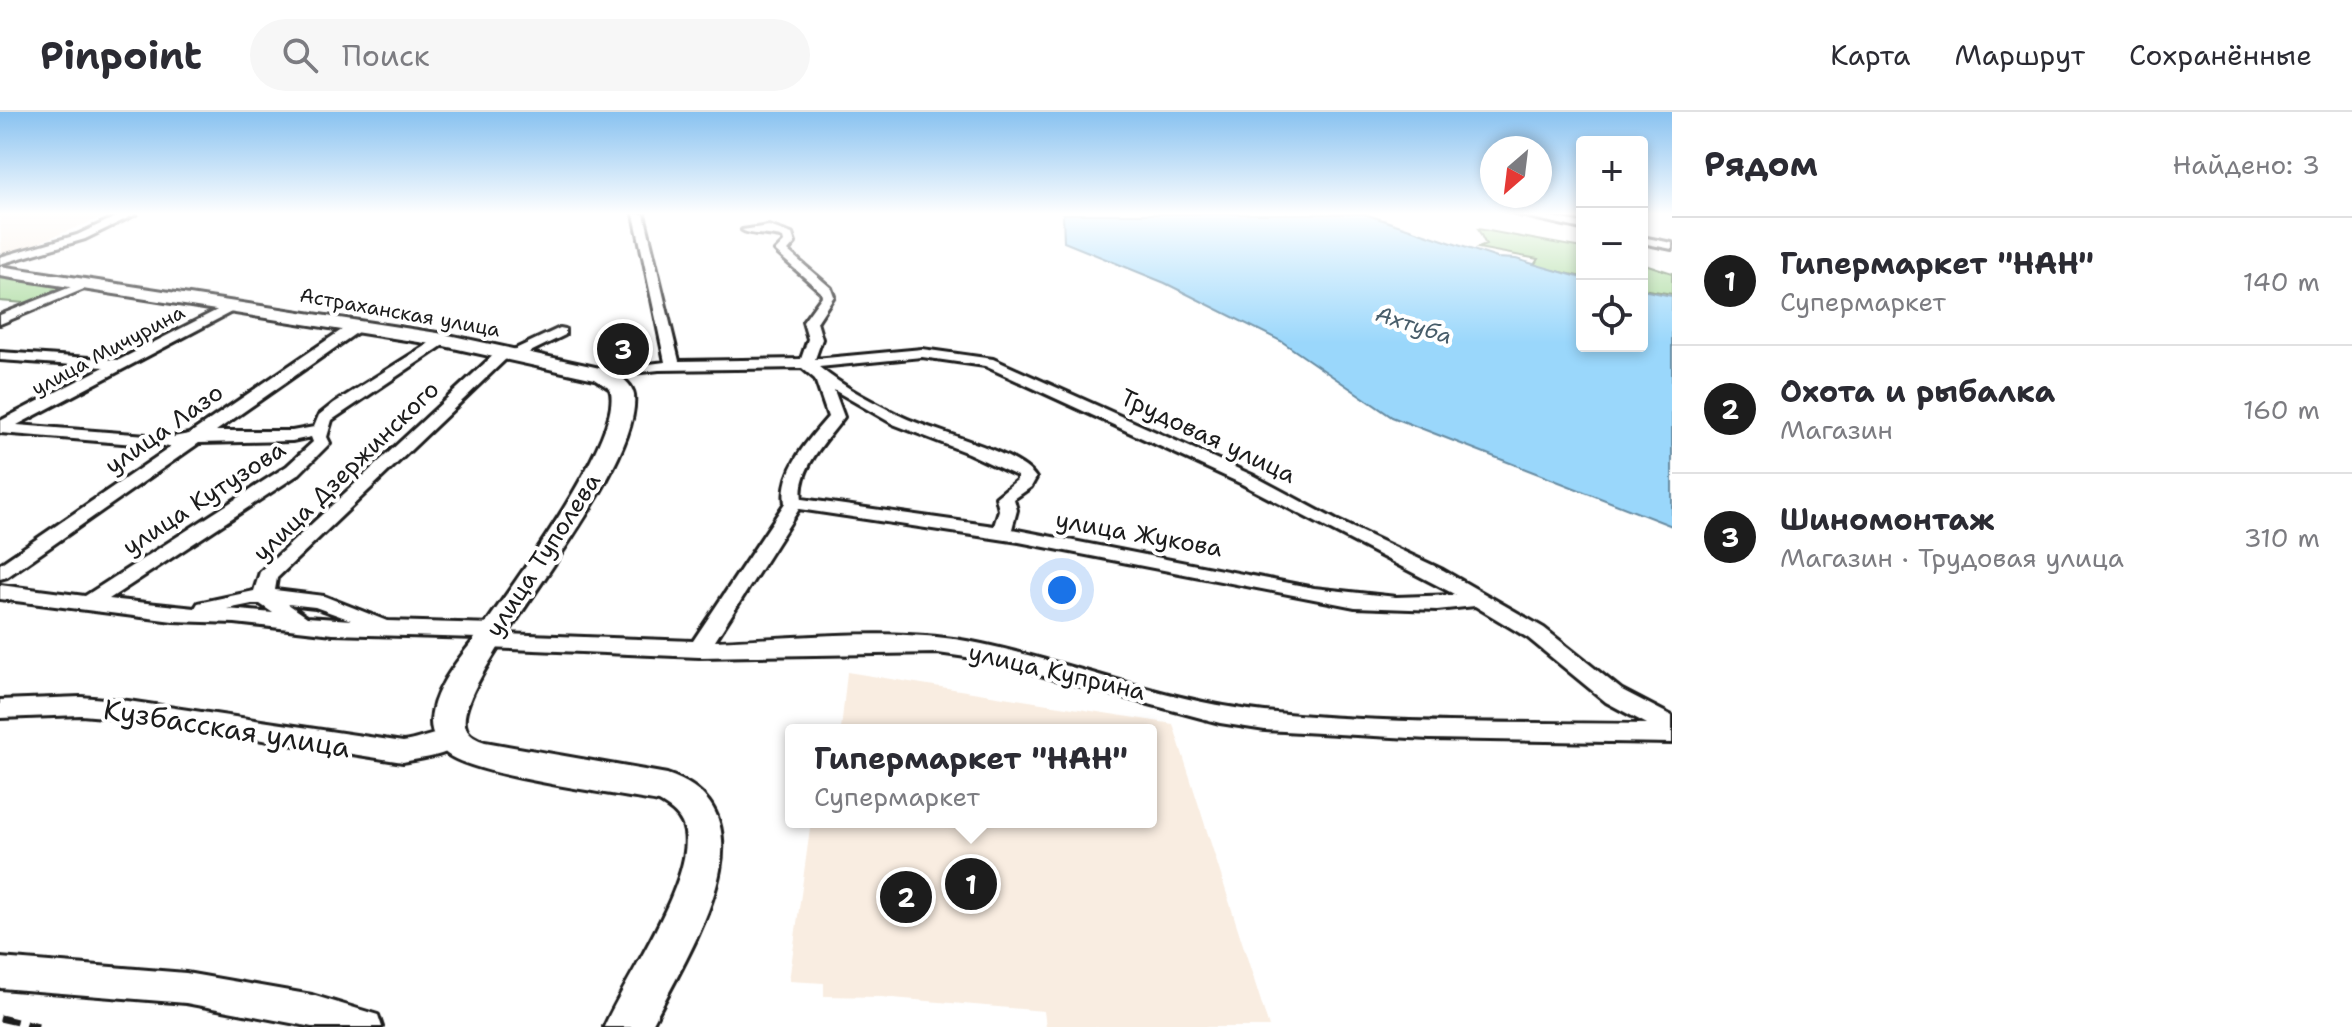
<!DOCTYPE html>
<html lang="ru">
<meta charset="utf-8">
<style>
body{margin:0;font-family:"Shantell Sans",sans-serif;background:#f7f7f7;color:#2b2b33}
.controls{position:absolute;right:24px;top:24px;display:grid;overflow:hidden;border-radius:8px;box-shadow:0 4px 12px #0003}
.controls button{width:72px;height:72px;display:grid;place-items:center;padding:0;border:0;border-bottom:2px solid #e1e1e2;background:#fff;color:#2b2b33;font:40px sans-serif}
.compass{position:absolute;left:1480px;top:24px;width:72px;height:72px;border-radius:50%;background:#fff;box-shadow:0 4px 12px #0003;rotate:208deg}
.you{position:absolute;left:1062px;top:478px;width:28px;height:28px;margin:-20px;border:6px solid #fff;border-radius:50%;background:#1a73e8;box-shadow:0 0 0 12px #1a73e833}
.badge{display:grid;place-items:center;width:52px;height:52px;border-radius:50%;background:#1c1c1c;color:#fff;font-size:26px;font-weight:700}
.pin{position:absolute;translate:-50% -50%;border:4px solid #fff;box-shadow:0 2px 8px #0006}
.popup{position:absolute;left:785px;top:612px;width:372px;height:104px;box-sizing:border-box;display:grid;place-content:center;border-radius:8px;background:#fff;filter:drop-shadow(0 2px 6px #0005);font-size:26px;white-space:nowrap;color:#7c7c81}
.popup b{font-size:30px;color:#2b2b33}
.popup::after{content:'';position:absolute;left:50%;top:100%;margin-left:-16px;border:16px solid transparent;border-top-color:#fff}
.list{margin:0;padding:0;list-style:none}
h2{display:flex;justify-content:space-between;align-items:center;height:104px;margin:0;padding:0 32px;font-size:34px}
h2 small{font-size:26px;font-weight:400;color:#7c7c81}
.list li{display:grid;grid-template-columns:52px 1fr auto;gap:24px;align-items:center;box-sizing:border-box;height:128px;padding:0 32px;border-top:2px solid #e1e1e2}
.list b{display:block;font-size:30px;white-space:nowrap}
.list p{margin:0;font-size:26px;white-space:nowrap;color:#7c7c81}
.list em{font-size:26px;font-style:normal;color:#7c7c81}
.icon{flex:none;width:44px;height:44px;fill:none;stroke:currentColor;stroke-width:2;stroke-linecap:round;stroke-linejoin:round}
.map{position:relative;flex:none;width:1672px;height:915px;overflow:hidden}
header{display:flex;align-items:center;gap:48px;box-sizing:border-box;height:112px;padding:0 40px;background:#fff;border-bottom:2px solid #e1e1e2}
header strong{font-size:38px}
nav{display:flex;gap:44px;margin-inline-start:auto;font-size:28px}
.search{width:560px;height:72px;background:#f7f7f7;display:flex;align-items:center;gap:20px;box-sizing:border-box;padding:0 28px;border-radius:44px;color:#7c7c81;font-size:30px}
main{display:flex}
aside{flex:1;background:#fff}
.map>svg:first-child{display:block}
.built{fill:#f9ede1}
.green{fill:#a7d99a;stroke:#627a5b;stroke-width:2}
.water{fill:#9ad7fb;stroke:#688ca2;stroke-width:2}
.lines{fill:none;stroke-linecap:round;stroke-linejoin:round}
.minor-casing{stroke:#1c1c1c;stroke-width:6}
.secondary-casing{stroke:#1c1c1c;stroke-width:6}
.minor{fill:#fff;fill-rule:evenodd}
.secondary{fill:#fff;fill-rule:evenodd}
.rail{stroke:#1c1c1c;stroke-width:7;stroke-dasharray:17 9;stroke-linecap:butt}
.labels{text-anchor:middle;dominant-baseline:central;stroke-width:8;stroke-linejoin:round;paint-order:stroke}
.far-street-label{font-size:20px;fill:#1c1c1c;stroke:#fff}
.far-water-label{font-size:22px;font-style:italic;fill:#485d6a;stroke:#fff}
.street-label{font-size:24px;fill:#1c1c1c;stroke:#fff}
.near-street-label{font-size:28px;fill:#1c1c1c;stroke:#fff}
</style>
<header>
<strong>Pinpoint</strong>
<div class="search"><svg class="icon" aria-label="search" viewBox="0 0 24 24"><circle cx="10" cy="10" r="6"/><path d="M15 15l6 6"/></svg>Поиск</div>
<nav><a>Карта</a><a>Маршрут</a><a>Сохранённые</a></nav>
</header>
<main>
<div class="map">
<svg width="1672" height="915" viewBox="0 0 1672 915">
<rect width="100%" height="100%" fill="#fff"/>
<filter id="ink" filterUnits="userSpaceOnUse"><feTurbulence type="fractalNoise" baseFrequency=".0125" numOctaves="2"/><feDisplacementMap in="SourceGraphic" scale="16" xChannelSelector="R" yChannelSelector="G"/><feConvolveMatrix kernelMatrix="1 2 1 2 8 2 1 2 1" color-interpolation-filters="sRGB"/></filter>
<g filter="url(#ink)">
<path class="built" d="M0,102h110l-108,43z
M847,560l326,52 96,303h-223l-2,-16 -163,-14 -57,-1v-13l-35,-2 22,-159h340v-92h-310z"/>
<path class="green" d="M1478,117l104,19v29l-42,-10 -6,-2 4,-6 -60,-11 8,-3z
M1642,151l30,10v21l-30,-5z
M0,165l63,10 -38,16 -25,-2z"/>
<path class="water" d="M1063,102h302l132,44 19,1 66,19v68h60v-56l30,6v230l-280,-109 -111,-76 -116,-58 -101,-41z"/>
<g class="lines">
<g class="minor-casing">
<path id="minor" d="M122,102h14l-51,25 -85,25v-7l77,-22z
M634,102h10l35,147 122,-2 7,-20 -5,-17 19,-26 -1,-4 -44,-39 -2,-2 9,-9 -1,-4c-13,-5 -32,-2 -41,-8l27,-4 23,8 3,9 -7,8 43,37 3,8 -17,26 5,17 -7,20 107,-10 71,10 259,116 84,45 107,50 101,58 78,62 50,26v27l-243,-4 -164,-9 -45,-7 -240,-64 -42,-6 -239,4 -212,-9 -8,-2 -1,-8 -145,-4 -98,-11 -62,-2 -173,-22v-14l85,11 202,-130 26,-24 -2,-5 -19,4 -93,2 -192,134 -7,2v-15l171,-117 -171,-14v-12l104,-54 -104,-7v-8l119,8 114,-58 4,1v6l-220,116 156,12 16,-3 163,-111h10v6l-146,102h76l22,-4 5,-12 15,-12 105,-66 12,3 -119,80 -5,17 3,6 -31,31 -190,125 86,9 3,-5 56,-12 6,-19 240,-223 11,2 49,-23 5,1v6l-45,22 -11,-1 -232,222 -2,12 49,6 63,25 107,3 8,2 1,8 190,7 92,-138c-5,-32 23,-63 43,-86l-13,-38 -13,-11 -143,2 -62,7v-6l5,-1 63,-8zM922,245l63,9 255,117 216,112 -60,2 -82,-9 -302,-59 5,-19 -3,-11 17,-12 5,-9c-17,-27 -102,-46 -133,-61 -28,-14 -60,-30 -84,-50zM834,278l59,34 75,29 49,23v4l-21,17 3,13 -5,16 -192,-27c-5,-30 26,-60 42,-82zM799,397l220,33 336,65 82,3 38,-4 53,32 78,64 41,22c-127,-2 -256,1 -382,-12 -96,-10 -189,-48 -283,-68 -83,-18 -182,-6 -267,-3zM252,492h8l13,9 -46,-4zM288,492l27,3 36,13 -44,-3z
M1515,102h23l44,9v6z
M1642,125l30,6v6l-30,-6z
M86,169l10,3 -96,40v-9z
M81,585l47,4 275,41c17,-2 44,-15 58,-11l3,7c-10,18 -42,20 -61,24l-275,-43 -47,-4 -81,3v-18z
M0,846l186,15 126,22 66,20 4,12h-70l-126,-24 -186,-15z"/>
</g>
<g class="secondary-casing">
<path id="secondary" d="M0,154l444,68 165,36c10,5 23,13 25,25 9,84 -187,288 -168,333 2,7 12,12 19,14l182,32c117,39 17,185 -16,253h-47c19,-45 100,-159 78,-204 -4,-9 -14,-16 -23,-21 -42,-8 -184,-26 -212,-48 -9,-7 -16,-21 -16,-32 1,-37 36,-71 56,-100 27,-39 139,-190 123,-233l-15,-10 -151,-33 -444,-70z"/>
</g>
<use href="#minor" class="minor"/>
<use href="#secondary" class="secondary"/>
<path class="rail" d="M0,906l38,9"/>
</g>
</g>
<linearGradient id="sky" x2="0" y2="1"><stop stop-color="#89c2f0"/><stop offset="0.44" stop-color="#fff"/><stop offset="1" stop-color="#fff" stop-opacity="0"/></linearGradient>
<rect width="1672" height="231" fill="url(#sky)"/>
<g class="labels">
<g class="far-street-label">
<text transform="translate(400 200) rotate(10)">Астраханская улица</text>
<text transform="translate(108 238) rotate(-28)">улица Мичурина</text>
</g>
<g class="far-water-label">
<text transform="translate(1414 213) rotate(18)">Ахтуба</text>
</g>
<g class="street-label">
<text transform="translate(164 317) rotate(-35)">улица Лазо</text>
<text transform="translate(1208 324) rotate(25)">Трудовая улица</text>
<text transform="translate(346 359) rotate(-44)">улица Дзержинского</text>
<text transform="translate(204 386) rotate(-33)">улица Кутузова</text>
<text transform="translate(1139 422) rotate(10)">улица Жукова</text>
<text transform="translate(543 443) rotate(-57)">улица Туполева</text>
<text transform="translate(1057 560) rotate(13)">улица Куприна</text>
</g>
<g class="near-street-label">
<text transform="translate(227 616) rotate(9)">Кузбасская улица</text>
</g>
</g>
</svg>
<div class="controls">
<button>+</button>
<button>−</button>
<button><svg class="icon" aria-label="locate" viewBox="0 0 24 24"><circle cx="12" cy="12" r="6"/><path d="M12 2v4M12 18v4M2 12h4M18 12h4"/></svg></button>
</div>
<svg class="compass" viewBox="-18 -18 36 36"><path d="M0-13l5 13h-10z" fill="#e53935"/><path d="M0 13l5-13h-10z" fill="#7c7c81"/></svg>
<div class="you"></div>
<div class="pin badge" style="left:971px;top:772px">1</div>
<div class="popup"><b>Гипермаркет &quot;НАН&quot;</b>Супермаркет</div>
<div class="pin badge" style="left:906px;top:785px">2</div>
<div class="pin badge" style="left:623px;top:237px">3</div>
</div>
<aside>
<h2>Рядом<small>Найдено: 3</small></h2>
<ul class="list">
<li><span class="badge">1</span><div><b>Гипермаркет &quot;НАН&quot;</b><p>Супермаркет</p></div><em>140 m</em></li>
<li><span class="badge">2</span><div><b>Охота и рыбалка</b><p>Магазин</p></div><em>160 m</em></li>
<li><span class="badge">3</span><div><b>Шиномонтаж</b><p>Магазин · Трудовая улица</p></div><em>310 m</em></li>
</ul>
</aside>
</main>
